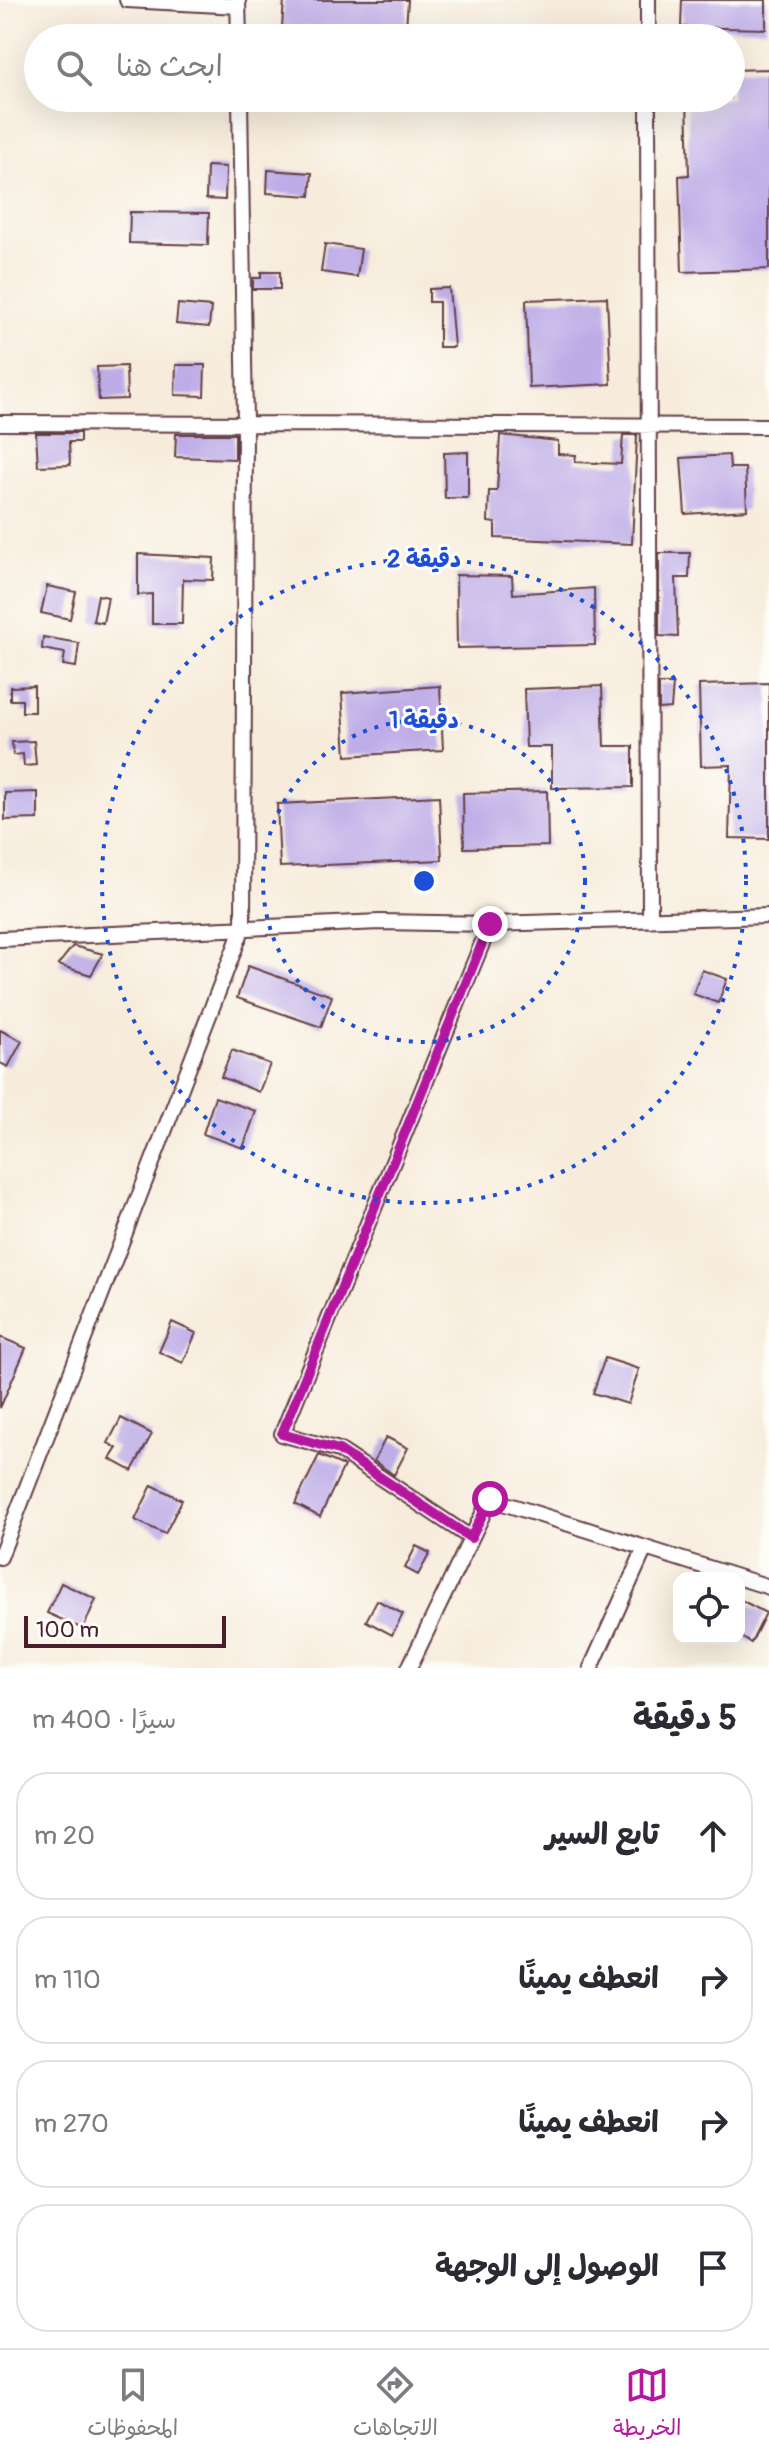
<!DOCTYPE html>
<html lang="ar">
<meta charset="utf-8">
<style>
body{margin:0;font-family:Pangolin,"Playpen Sans Arabic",sans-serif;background:#f2f2f3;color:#2b2b33;direction:rtl}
.controls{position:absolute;right:24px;bottom:24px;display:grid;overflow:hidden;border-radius:16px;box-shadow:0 8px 32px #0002}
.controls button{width:72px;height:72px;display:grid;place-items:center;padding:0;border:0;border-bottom:2px solid #e1e1e2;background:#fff;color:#2b2b33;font:40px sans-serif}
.scale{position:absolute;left:24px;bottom:20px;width:202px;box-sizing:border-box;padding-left:8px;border:4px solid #4a1f2b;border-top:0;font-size:22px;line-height:28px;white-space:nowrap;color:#4a1f2b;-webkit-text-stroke:6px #fdfcf7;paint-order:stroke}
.stop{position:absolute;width:24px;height:24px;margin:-18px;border:6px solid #b5179e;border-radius:50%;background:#fff}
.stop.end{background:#b5179e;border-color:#fff;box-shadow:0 2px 8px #0008}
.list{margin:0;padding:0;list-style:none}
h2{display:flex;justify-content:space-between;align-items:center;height:104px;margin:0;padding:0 32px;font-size:34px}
h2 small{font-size:26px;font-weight:400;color:#7c7c81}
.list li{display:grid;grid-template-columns:52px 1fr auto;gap:24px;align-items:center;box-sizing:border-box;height:128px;margin:0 16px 16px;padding:0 16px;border:2px solid #e1e1e2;border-radius:32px}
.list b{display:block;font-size:30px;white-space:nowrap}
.list em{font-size:26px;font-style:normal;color:#7c7c81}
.icon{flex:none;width:44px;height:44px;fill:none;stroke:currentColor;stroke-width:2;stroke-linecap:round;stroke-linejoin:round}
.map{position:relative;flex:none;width:769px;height:1668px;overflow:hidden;direction:ltr}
.search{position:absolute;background:#fff;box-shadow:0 8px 32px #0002;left:24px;right:24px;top:24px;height:88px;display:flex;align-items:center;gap:20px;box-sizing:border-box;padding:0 28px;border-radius:44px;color:#7c7c81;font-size:30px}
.sheet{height:680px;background:#fff}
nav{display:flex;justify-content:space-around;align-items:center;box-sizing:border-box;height:112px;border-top:2px solid #e1e1e2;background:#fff;font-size:22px;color:#7c7c81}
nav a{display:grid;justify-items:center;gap:4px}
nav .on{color:#b5179e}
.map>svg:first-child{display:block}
.building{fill:#bdace7}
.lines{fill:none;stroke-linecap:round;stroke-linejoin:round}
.minor-casing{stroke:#643e45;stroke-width:18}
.minor{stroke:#fff;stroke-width:14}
.route{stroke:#b5179e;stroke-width:10}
.ring{fill:none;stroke:#1d4ed8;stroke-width:4;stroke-dasharray:4 8}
.centre{fill:#1d4ed8;stroke:#fdfcf7;stroke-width:4}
.ring-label{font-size:24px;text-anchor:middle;font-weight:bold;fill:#1d4ed8;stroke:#fdfcf7;stroke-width:6;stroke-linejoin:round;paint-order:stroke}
</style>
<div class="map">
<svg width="769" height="1668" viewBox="0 0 769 1668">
<rect width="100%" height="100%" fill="#fdfcf7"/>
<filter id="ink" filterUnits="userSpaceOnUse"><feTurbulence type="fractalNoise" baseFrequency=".0125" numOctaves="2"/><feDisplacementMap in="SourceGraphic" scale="16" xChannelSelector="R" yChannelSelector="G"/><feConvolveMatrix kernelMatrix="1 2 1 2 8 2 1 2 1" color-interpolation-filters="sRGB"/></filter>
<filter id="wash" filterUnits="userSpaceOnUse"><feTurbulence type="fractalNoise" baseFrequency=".006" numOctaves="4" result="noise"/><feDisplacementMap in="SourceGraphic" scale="32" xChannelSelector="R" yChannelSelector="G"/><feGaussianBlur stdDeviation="1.8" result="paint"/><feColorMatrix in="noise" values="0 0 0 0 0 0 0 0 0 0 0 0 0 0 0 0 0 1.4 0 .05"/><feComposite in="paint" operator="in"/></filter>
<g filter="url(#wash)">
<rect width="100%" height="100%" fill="#f7ecdb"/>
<g id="blocks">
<path class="building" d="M284,0h124l-2,28 -124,-1z
M682,0h84v29l-85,-2z
M769,69v200l-87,3 -3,-96 10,-1 -2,-77h44v-28z
M207,166l19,1 -1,33 -19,-1z
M268,170l44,3 -2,23 -43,-3z
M130,212l79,1 -1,32 -79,-2z
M325,244l36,5 -4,28 -36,-5z
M261,272h19v17h-27v-11h8z
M449,288l5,59h-15v-45h-10v-13z
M607,297l4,87 -82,4 -3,-88z
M178,304l33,3 -2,20 -33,-3z
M176,365h29l-1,31 -29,-1z
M126,366l1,33 -28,1 -2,-33z
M36,433h44v9h-11l1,23 -32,1z
M176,434h59v25l-60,-2z
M500,435l58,6v13l18,1 -1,7 46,2 2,-29h14l-5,109 -137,-6v-15l-7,-1 1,-31h8z
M468,452v46h-23l-1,-45z
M729,455l1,13h15l2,42 -62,4 -4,-56z
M659,553h31l-1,25h-13l2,59 -19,-1z
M138,554l76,4 -1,22 -30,-1 -1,45h-30v-30l-14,1z
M456,575l56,1 1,18 81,-6 1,57 -138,3z
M47,586l29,6 -6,27 -29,-6z
M98,595l10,2 -5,26 -10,-2z
M43,637l36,6 -3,24 -13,-2 2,-12 -23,-4z
M769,683v156l-40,-1 2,-73 -30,1 -2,-81z
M659,684h14l-2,24 -12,1z
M34,686v26h-12v-12h-12v-13z
M440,686l3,64 -97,6 -4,-63z
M602,686l2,60h29v41l-81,1v-41h-26l-2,-58z
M34,741l2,24 -12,1 -1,-12 -10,1 -1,-13z
M547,791l1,55 -84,2 -1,-55z
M38,792v27l-33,1v-27z
M439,796l3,64 -162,7 -3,-63z
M73,946l30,8 -12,21 -33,-10z
M248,966l84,30 -11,31 -84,-29z
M702,970l25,9 -9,24 -25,-9z
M0,1030l22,11 -14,26 -8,-4z
M232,1050l38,14 -11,28 -38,-15z
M215,1097l41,14 -13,37 -40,-14z
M172,1322l24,11 -13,30 -24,-11z
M0,1337l26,11 -26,60z
M605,1358l34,11 -11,35 -35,-11z
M121,1418l31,16 -20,37 -22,-12 7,-11 -9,-5z
M386,1437l22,11 -14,27 -20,-14z
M319,1455l25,11 -24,51 -25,-13z
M152,1485l30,15 -17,34 -30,-14z
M416,1546l14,7 -12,22 -13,-7z
M61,1583l35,16 -13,30 -36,-16z
M739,1599l27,14 -15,30 -12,-7z
M377,1600l26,14 -11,21 -26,-14z"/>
</g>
</g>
<g filter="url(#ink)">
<use href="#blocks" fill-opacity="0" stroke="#643e45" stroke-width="2"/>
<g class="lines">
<g class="minor-casing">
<path id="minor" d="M127,0l111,6
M238,0l1,38
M648,38v-38
M648,98l2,822
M0,423l769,3
M0,939l380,-17 110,2 279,-8
M471,1538l-132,-88 -57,-16 208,-510
M0,1557l243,-630 2,-504 -5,-325
M409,1668l81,-169 279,88
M591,1668l54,-120"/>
</g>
<use href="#minor" class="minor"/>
</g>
</g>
<g class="lines" filter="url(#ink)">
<path class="route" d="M490,924l-208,510 57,16 132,88 19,-39"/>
</g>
<g class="ring">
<circle cx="424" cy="881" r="161"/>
<circle cx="424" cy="881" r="322"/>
</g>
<circle cx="424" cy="881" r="12" class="centre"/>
<g class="ring-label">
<text x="424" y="567">2 دقيقة</text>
<text x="424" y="728">1 دقيقة</text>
</g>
</svg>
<div class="controls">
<button><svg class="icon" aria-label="locate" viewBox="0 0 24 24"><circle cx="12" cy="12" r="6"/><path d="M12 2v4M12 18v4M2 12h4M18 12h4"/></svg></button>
</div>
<div class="scale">100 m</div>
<div class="stop" style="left:490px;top:1499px"></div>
<div class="stop end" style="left:490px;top:924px"></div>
<div class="search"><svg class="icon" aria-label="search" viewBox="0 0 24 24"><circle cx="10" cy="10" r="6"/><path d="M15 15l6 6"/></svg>ابحث هنا</div>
</div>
<section class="sheet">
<h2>5 دقيقة<small>سيرًا · 400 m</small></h2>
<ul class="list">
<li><svg class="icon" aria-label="ahead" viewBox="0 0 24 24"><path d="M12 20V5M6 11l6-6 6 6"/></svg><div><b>تابع السير</b></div><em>20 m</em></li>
<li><svg class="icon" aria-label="right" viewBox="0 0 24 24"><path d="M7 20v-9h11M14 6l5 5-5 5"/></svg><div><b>انعطف يمينًا</b></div><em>110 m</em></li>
<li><svg class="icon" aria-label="right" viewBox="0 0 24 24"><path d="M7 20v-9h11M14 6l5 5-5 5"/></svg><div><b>انعطف يمينًا</b></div><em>270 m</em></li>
<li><svg class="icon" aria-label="arrive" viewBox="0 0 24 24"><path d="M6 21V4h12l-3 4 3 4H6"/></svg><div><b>الوصول إلى الوجهة</b></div></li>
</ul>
</section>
<nav>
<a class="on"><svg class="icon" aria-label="map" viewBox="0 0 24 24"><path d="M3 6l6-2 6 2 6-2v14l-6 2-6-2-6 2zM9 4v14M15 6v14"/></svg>الخريطة</a>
<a><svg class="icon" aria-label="directions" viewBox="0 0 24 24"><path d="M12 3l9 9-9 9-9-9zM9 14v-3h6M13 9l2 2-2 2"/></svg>الاتجاهات</a>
<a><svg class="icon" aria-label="saved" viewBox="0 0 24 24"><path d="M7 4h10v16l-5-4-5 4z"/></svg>المحفوظات</a>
</nav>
